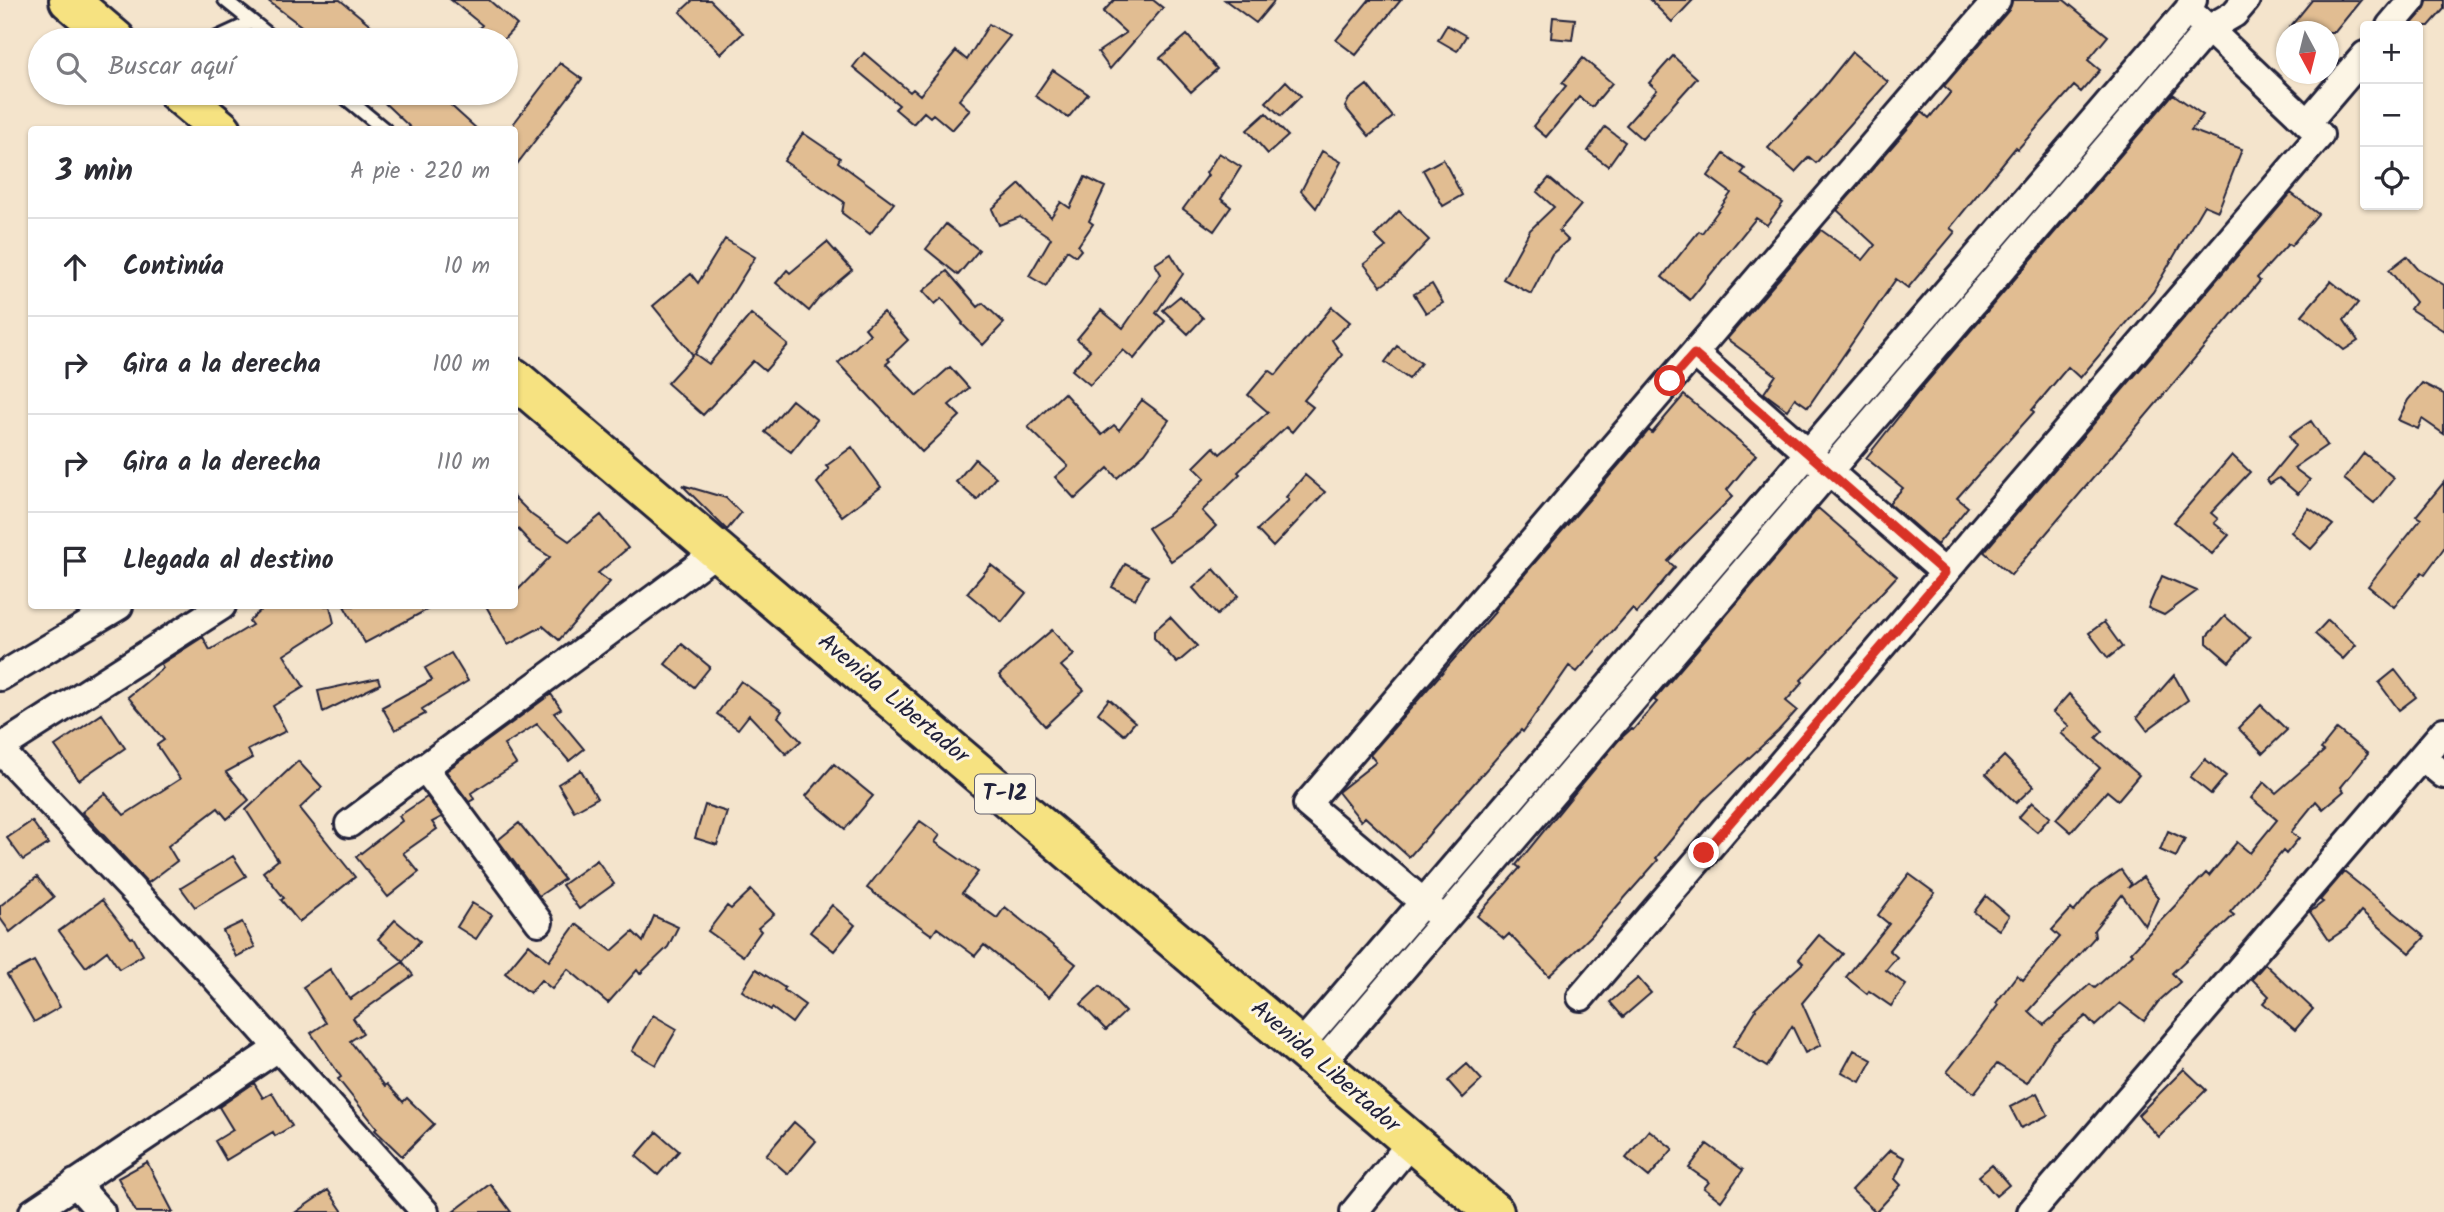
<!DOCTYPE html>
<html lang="es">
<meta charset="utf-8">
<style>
body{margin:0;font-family:Kalam,sans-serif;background:#f7f7f7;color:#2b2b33}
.controls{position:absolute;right:21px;top:21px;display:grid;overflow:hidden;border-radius:7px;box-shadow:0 2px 5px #0004}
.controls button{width:63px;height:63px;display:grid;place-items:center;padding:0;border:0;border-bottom:2px solid #e1e1e2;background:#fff;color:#2b2b33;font:35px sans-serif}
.compass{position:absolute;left:2276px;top:21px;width:63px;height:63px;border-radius:50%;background:#fff;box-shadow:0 2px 5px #0004;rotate:173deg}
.stop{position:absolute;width:21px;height:21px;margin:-16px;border:5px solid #d93025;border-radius:50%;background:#fff}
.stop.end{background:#d93025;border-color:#fff;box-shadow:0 2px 7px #0008}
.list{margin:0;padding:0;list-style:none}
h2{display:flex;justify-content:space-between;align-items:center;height:91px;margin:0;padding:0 28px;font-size:30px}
h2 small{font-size:23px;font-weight:400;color:#7c7c81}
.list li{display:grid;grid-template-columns:46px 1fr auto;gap:21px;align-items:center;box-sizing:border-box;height:98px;padding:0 28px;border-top:2px solid #e1e1e2}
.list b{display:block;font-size:26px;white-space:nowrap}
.list em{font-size:23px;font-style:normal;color:#7c7c81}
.icon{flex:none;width:38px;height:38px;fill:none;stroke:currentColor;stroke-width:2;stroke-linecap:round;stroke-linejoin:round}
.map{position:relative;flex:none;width:2444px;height:1212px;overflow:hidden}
.search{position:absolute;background:#fff;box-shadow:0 2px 5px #0004;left:28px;top:28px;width:490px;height:77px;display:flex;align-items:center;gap:18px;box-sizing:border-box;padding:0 24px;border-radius:38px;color:#7c7c81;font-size:26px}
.panel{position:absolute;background:#fff;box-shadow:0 2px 5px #0004;left:28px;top:126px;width:490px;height:483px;border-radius:7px}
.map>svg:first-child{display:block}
.building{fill:#e1bd92;stroke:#22223b;stroke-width:2}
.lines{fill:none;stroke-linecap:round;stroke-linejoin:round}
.lane-casing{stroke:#22223b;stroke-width:18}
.street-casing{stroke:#22223b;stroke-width:32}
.highway-casing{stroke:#22223b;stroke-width:44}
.lane{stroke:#fcf5e5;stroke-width:12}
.street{stroke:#fcf5e5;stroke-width:26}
.highway{stroke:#f6e281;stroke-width:38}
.route{stroke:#d93025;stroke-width:9}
.labels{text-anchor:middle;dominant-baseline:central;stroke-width:6;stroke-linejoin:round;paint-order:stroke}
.shield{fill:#fcf5e5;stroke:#63616e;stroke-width:2}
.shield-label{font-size:23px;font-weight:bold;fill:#22223b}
.street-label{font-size:24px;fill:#22223b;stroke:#fcf5e5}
</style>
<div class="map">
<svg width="2444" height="1212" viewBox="0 0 2444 1212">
<rect width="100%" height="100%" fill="#f4e4cc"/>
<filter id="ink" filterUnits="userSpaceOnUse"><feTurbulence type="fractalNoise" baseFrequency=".0143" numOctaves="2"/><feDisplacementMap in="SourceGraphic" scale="14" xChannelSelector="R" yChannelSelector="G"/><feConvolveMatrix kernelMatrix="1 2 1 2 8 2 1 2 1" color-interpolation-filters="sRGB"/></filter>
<g filter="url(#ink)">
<path class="building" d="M267,0h73l49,40h-87l7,-8z
M451,0h38l28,25 -14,15h-35l14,-15z
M693,0h17l33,33 -22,21 -41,-42z
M1114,0h39l10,8 -53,61 -12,-17 28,-19 -23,-21z
M1225,0h50l-19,23z
M1369,0h32l-45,55 -20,-15z
M1650,0h43l-21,22z
M2012,0h52l44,36 -20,24 12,10 -19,22 -7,-6 -56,63 -2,-2 -66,81 5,4 -47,56 -12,-9 -88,128 -13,-9 -8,12 -23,-17 12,-18 -49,-36 94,-109 42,30 12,-15 -38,-35 85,-98 7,6 22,-26 -7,-6 65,-76z
M2312,0h49l-26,32h-49z
M2427,0h17v9l-15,17h-19l14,-16z
M1553,17l22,2 -3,21 -21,-2z
M989,24l21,12 -51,64 11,10 -18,20 -19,-16 -3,3 -6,-5 -11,12 -18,-15 4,-4 -46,-38 11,-14 46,39 3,-3 7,6 36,-44 11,9z
M1447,25l19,11 -9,15 -19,-11z
M1187,35l30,34 -26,23 -31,-34z
M1852,52l36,30 -72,81 -7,-6 -14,15 -27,-24 51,-55z
M1673,56l24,22 -55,61 -16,-14 31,-35 -8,-7z
M1583,58l29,25 -20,24 -13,-10 -33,40 -13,-11 33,-40 -4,-3z
M560,63l22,16 -68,89v-45z
M1053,70l35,24 -20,24 -33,-22z
M1286,81l15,15 -20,20 -15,-14z
M1367,85l26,32 -24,19 -24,-29 4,-8z
M374,93h81l-8,9 31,28h-65z
M2173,94l30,21 -12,15 51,19 -24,62 -14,-6 -51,87 -73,86 -12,-11 -36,43 2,2 -77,86 11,9 -31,38 -48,-42 14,-15 -37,-30 53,-67z
M1266,113l22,23 -20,18 -21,-24z
M1605,127l20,15 -17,24 -20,-15z
M803,133l37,25 -2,4 56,41 -24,31 -28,-21 2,-11 -60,-41z
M1322,151l19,11 -25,46 -15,-17z
M1219,153l22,14 -20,32 10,8 -17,24 -31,-22 25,-34 -2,-2z
M1724,154l21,15 -4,5 42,29 -16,22 -11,-7 -66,82 -28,-23 37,-46 3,2 29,-40 -23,-17z
M1443,159l19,36 -19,11 -20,-36z
M1085,177l20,10 -16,34 4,3 -15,22 3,4 -5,6 -9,-6 -21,36 -17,-10 22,-38 -31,-21 -21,8 -7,-16 28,-25 31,33 10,-15 9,6z
M1549,178l32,27 -22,26 9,9 -16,14 -21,40 -28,-15 27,-49 24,-23 -17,-15z
M2291,193l27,21 -27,32 -3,-2 -31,34 3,3 -249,294 -27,-23z
M1399,211l30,29 -34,36 -14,10 -17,-22 22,-17 -11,-11z
M946,224l33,26 -21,25 -32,-26z
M725,239l30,18 -60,97 14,10 42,-50 37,31 -23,26 -12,-10 -50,54 -36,-32 26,-28 -40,-49 38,-32 7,9z
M827,242l25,28 -32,27 -11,14 -33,-28 11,-13 3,3z
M1171,254l12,20 -27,39 9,8 -31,38 -11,-9 -33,35 -18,-15 18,-20 -13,-11 24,-29 22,18 38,-54 -6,-10z
M2407,256l10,12 27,17v46l-34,-22 5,-7 -26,-32z
M947,271l31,36 5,-4 21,20 -21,22 -21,-21 1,-1 -21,-25 -7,6 -12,-13z
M2331,281l27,22 -14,17 14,21 -14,9 -42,-35z
M1432,284l11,19 -17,10 -12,-19z
M1180,296l23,22 -15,16 -25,-24z
M1332,307l18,15 -18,18 10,15 -38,45 9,7 -21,25 -6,-5 -48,45 2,2 -38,37 14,15 -12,12 -33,23 -23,-33 20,-13 37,-37 -11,-11 20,-20 6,7 48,-42 -20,-17 21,-25 7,5z
M883,312l25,28 -20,19 2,2 -4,3 31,32 33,-29 19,21 -20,17 11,11 -38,36 -84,-89 32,-29 -5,-6z
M1397,346l24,17 -12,16 -24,-17z
M2422,383l22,11v40l-22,-15 -4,10 -20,-9 10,-20z
M1064,393l38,42 12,-10 5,5 23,-30 27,20 -24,33 -28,25 -9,-10 -33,31 -20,-22 13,-11 -40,-39z
M1684,395l72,60 -29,35 6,6 -65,65 7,6 -38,46 -5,-4 -55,63 -8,-6 -46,66 -2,-2 -112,127 -44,-40 -4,4 -23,-29 38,-30 -6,-7 125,-143 -1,-1 1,-2 154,-179 3,3z
M792,400l25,20 -26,32 -26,-20z
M2311,421l16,24 -33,23 16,12 -12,14 -19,-16 -9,6 -3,-4 28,-34 -6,-10z
M852,447l29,40 -39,29 -25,-33 12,-14 -3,-3z
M2364,453l30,25 -20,25 -30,-24z
M2232,455l18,17 -39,41 7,6 -4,4 15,12 -17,19 -38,-32z
M975,459l21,18 -19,23 -21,-18z
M1305,475l20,17 -52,55 -16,-17 32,-30 -3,-3z
M2444,482v66l-19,26 -3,-2 -28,35 -26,-21 53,-67 -5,-3z
M682,485l44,13 15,15 -14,17z
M514,497l18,18 37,26 32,-26 27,33 -30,25 12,9 -51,58 -16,-14 -35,19 -22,-39h28v-12l36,-37 -21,-14 1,-1 -16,-17z
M1818,508l79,68 -96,104 2,2 -17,19 11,9 -19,21 -75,70 -47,57 2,2 -66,75 -43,41 -40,-42 -5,5 -27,-23 43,-48 -4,-3 66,-81 36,-43 13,-12 2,1 24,-28 -3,-2z
M2309,508l24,17 -22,24 -20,-17z
M1125,564l23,12 -13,23 -23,-12z
M991,565l35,28 -24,29 -35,-29z
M1214,569l24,27 -21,19 -24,-27z
M2162,576l35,15 -33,24 -16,-7z
M265,606h65l4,17 -50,32 20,32 -31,19 13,25 -38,19 4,8 -26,14 23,28 -22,19 -9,-11 -50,38 9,15 -29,22 -66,-71 23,-19 19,22 56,-36 -23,-34 7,-5 -36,-43 35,-29 -2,-4 42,-27 7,13 42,-25 -3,-4z
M344,606h90l-69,37z
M2225,616l25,22 -21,24 -22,-19v-7z
M1170,617l27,29 -20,17 -23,-25v-7z
M2328,620l28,25 -13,14 -28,-25z
M2104,622l18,25 -14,11 -19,-25z
M1052,630l22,25 -13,11 23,24 -39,36 -46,-51z
M682,644l28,23 -16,20 -29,-23z
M451,653l17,28 -46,28 3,5 -30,16 -13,-23 50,-27 -7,-12z
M2395,670l21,27 -17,13 -20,-27z
M2174,675l14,25 -41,30 -10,-13z
M378,678l2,6 -57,28 -5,-21z
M741,681l41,30 -4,6 23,24 -15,13 -37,-39 -11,14 -21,-15z
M551,694l10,15 -7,4 30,36 -15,12 -32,-37 -33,21 12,19 -45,29 3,6 -5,3 -23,-31z
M2069,694l34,37 -7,7 43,37 -21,25 -11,-9 -36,41 -15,-13 44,-51 -39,-35 8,-7 -16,-14z
M1109,699l26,23 -11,13 -26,-22z
M2261,705l26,25 -24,23 -25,-25z
M102,714l23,34 -46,32 -24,-34z
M2337,729l31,25 -27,33 3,4 -21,18 -7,-8 -25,31 8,6 -13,16 -3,-3 -53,61 4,3 -62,58 8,9 -21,19 -15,20 -24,-18 -25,23 -9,-10 -34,28 -25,39 -30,-19 -23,29 -27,-21 32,-41 19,-26 -2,-2 21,-28 6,5 37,-43 -8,-7 19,-21 3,3 18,-22 29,-20 10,14 -3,4 15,-11 15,21 -13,28 -23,-31 -28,35 1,7 -66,74 15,14 46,-41 5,4 38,-34 -2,-2 75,-79 3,3 28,-34 13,11 27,-33 -26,-22 13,-16 12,11 48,-42 -3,-2z
M2004,756l30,30 -18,17 -30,-29z
M2205,759l21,17 -15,18 -21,-17z
M298,761l24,26 -22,21 55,69 -56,45 -18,-22 3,-2 -21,-26 15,-12 -32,-50z
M834,764l39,32 -28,33 -39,-33z
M581,770l16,28 -23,13 -16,-27z
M427,797l15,20 -10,5 5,7 -34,24 16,19 -31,25 -32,-40 46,-36 -3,-5z
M2032,802l18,15 -13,15 -18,-15z
M705,805l22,7 -10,33 -22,-7z
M32,821l16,23 -25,16 -16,-22z
M920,821l20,14 -5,7 43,30 -16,21 35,25 8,-11 71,57 -27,33 -65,-52 -9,11 -38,-28 -5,7 -65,-47z
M519,823l45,56 -25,17 -41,-56z
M2168,831l17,8 -9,18 -16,-7z
M233,856l13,20 -51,31 -14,-19z
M597,860l17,24 -35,25 -17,-24z
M2344,872l81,65 -15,16 -49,-42 -14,17 -18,12 -19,-28 13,-10 -3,-2z
M1909,874l26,19 -46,57 8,7 -11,13 20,15 -15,21 -22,-15 -2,3 -21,-17 43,-53 -11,-9z
M37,877l17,20 -44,35 -10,-14v-12z
M751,890l23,24 -16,14 3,3 -18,25 -35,-25 19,-25 4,3z
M1986,896l23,20 -10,14 -25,-18z
M102,900l29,38 2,-1 10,18 -24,14 -12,-18 -21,16 -27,-36z
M472,903l20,12 -16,24 -19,-12z
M832,905l23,20 -21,26 -24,-19z
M654,916l24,11 -10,20 -28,27 -3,-4 -29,33 -40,-34 -16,20 -11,-9 -11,13 -25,-20 24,-29 20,17 27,-37 36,27 21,-19 10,10z
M395,920l25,21 -17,20 -25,-22z
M242,922l13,25 -19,10 -13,-26z
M1819,935l24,19 -41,49 19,42 -16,8 -13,-27 -25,41 -34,-21 23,-36 -1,-2 48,-45 -4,-4z
M34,961l26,46 -26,15 -27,-47z
M403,962l10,13 -60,43 10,15 -13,8 35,45 2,-2 16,18 4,-4 27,26 -32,32 -27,-26 2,-2 -39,-49 3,-2 -30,-44 15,-10 -23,-36 27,-18 20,30z
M2265,964l48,45 -18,21 -32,-27 6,-7 -17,-17z
M756,969l29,19 -1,2 21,15 -13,18 -20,-15 -1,2 -29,-19z
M1638,978l13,15 -28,24 -13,-15z
M1100,986l25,26 -19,18 -25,-26z
M653,1015l24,14 -21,36 -24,-14z
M1854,1050l18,10 -12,22 -18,-10z
M1467,1064l15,16 -19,18 -15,-17z
M2184,1069l22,21 -47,47 -21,-22z
M254,1083l9,15 9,-5 20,33 -17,10 -2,-4 -47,28 -11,-19 18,-11 -14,-23z
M2037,1093l11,22 -27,13 -11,-21z
M794,1122l22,19 -28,33 -22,-19z
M1649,1130l24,19 -24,28 -23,-19z
M657,1132l22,19 -21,24 -22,-19z
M1707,1144l36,26 -22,31 -17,-13 5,-6 -20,-14z
M1890,1150l15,8 -10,21 6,6 -25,27 -24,-22z
M147,1162l26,50h-37l-18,-34z
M1992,1165l17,20 -13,11 -17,-20z
M490,1184l21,28h-58z
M328,1190l15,22h-47z"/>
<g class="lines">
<g class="lane-casing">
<path id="lane" d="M225,0l50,40
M213,40l39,-18
M340,93l45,37"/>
</g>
<g class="street-casing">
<path id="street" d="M2390,26l22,-26
M2307,123l58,-68
M1694,353l251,220
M0,677l119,-71
M0,748l222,-142
M0,750l213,225 212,237
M2422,757l22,18
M424,767l115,155
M349,824c122,-92 246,-181 369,-273
M1435,912l-128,-108 690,-804
M1581,997l739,-862 -123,-117
M1300,1046l888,-1036 5,-10
M1321,1064l887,-1035 26,-15 12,-14
M75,1183l26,29
M33,1212l245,-164
M1354,1212l58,-71
M2031,1212l413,-481"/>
</g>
<g class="highway-casing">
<path id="highway" d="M69,0l47,40
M178,93l44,37
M514,378l980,834"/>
</g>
<use href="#lane" class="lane"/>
<use href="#street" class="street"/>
<use href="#highway" class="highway"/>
</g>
</g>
<g class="lines" filter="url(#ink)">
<path class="route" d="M1670,381l24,-27 251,219 -241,280"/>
</g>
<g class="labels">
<rect class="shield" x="975" y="774.5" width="60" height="39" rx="5"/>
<g class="shield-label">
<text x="1005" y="794">T-12</text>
</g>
<g class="street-label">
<text transform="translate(893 699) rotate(40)">Avenida Libertador</text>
<text transform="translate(1325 1067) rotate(41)">Avenida Libertador</text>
</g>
</g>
</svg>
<div class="controls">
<button>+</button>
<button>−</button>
<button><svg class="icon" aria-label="locate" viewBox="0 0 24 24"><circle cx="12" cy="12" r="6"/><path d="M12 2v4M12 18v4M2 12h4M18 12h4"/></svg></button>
</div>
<svg class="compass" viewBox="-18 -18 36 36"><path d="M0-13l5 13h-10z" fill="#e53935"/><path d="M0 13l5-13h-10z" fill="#7c7c81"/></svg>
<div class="stop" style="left:1670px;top:381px"></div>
<div class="stop end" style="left:1704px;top:853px"></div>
<div class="search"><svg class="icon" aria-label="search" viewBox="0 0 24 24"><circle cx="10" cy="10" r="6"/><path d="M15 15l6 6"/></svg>Buscar aquí</div>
<section class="panel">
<h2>3 min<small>A pie · 220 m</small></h2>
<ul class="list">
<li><svg class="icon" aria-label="ahead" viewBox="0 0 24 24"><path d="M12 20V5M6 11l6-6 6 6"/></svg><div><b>Continúa</b></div><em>10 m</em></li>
<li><svg class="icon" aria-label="right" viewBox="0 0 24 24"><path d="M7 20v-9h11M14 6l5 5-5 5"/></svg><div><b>Gira a la derecha</b></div><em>100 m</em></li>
<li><svg class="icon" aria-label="right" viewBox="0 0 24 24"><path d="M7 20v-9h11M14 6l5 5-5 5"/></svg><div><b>Gira a la derecha</b></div><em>110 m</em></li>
<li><svg class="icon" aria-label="arrive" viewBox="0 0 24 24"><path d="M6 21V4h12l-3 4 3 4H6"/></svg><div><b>Llegada al destino</b></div></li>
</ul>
</section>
</div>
